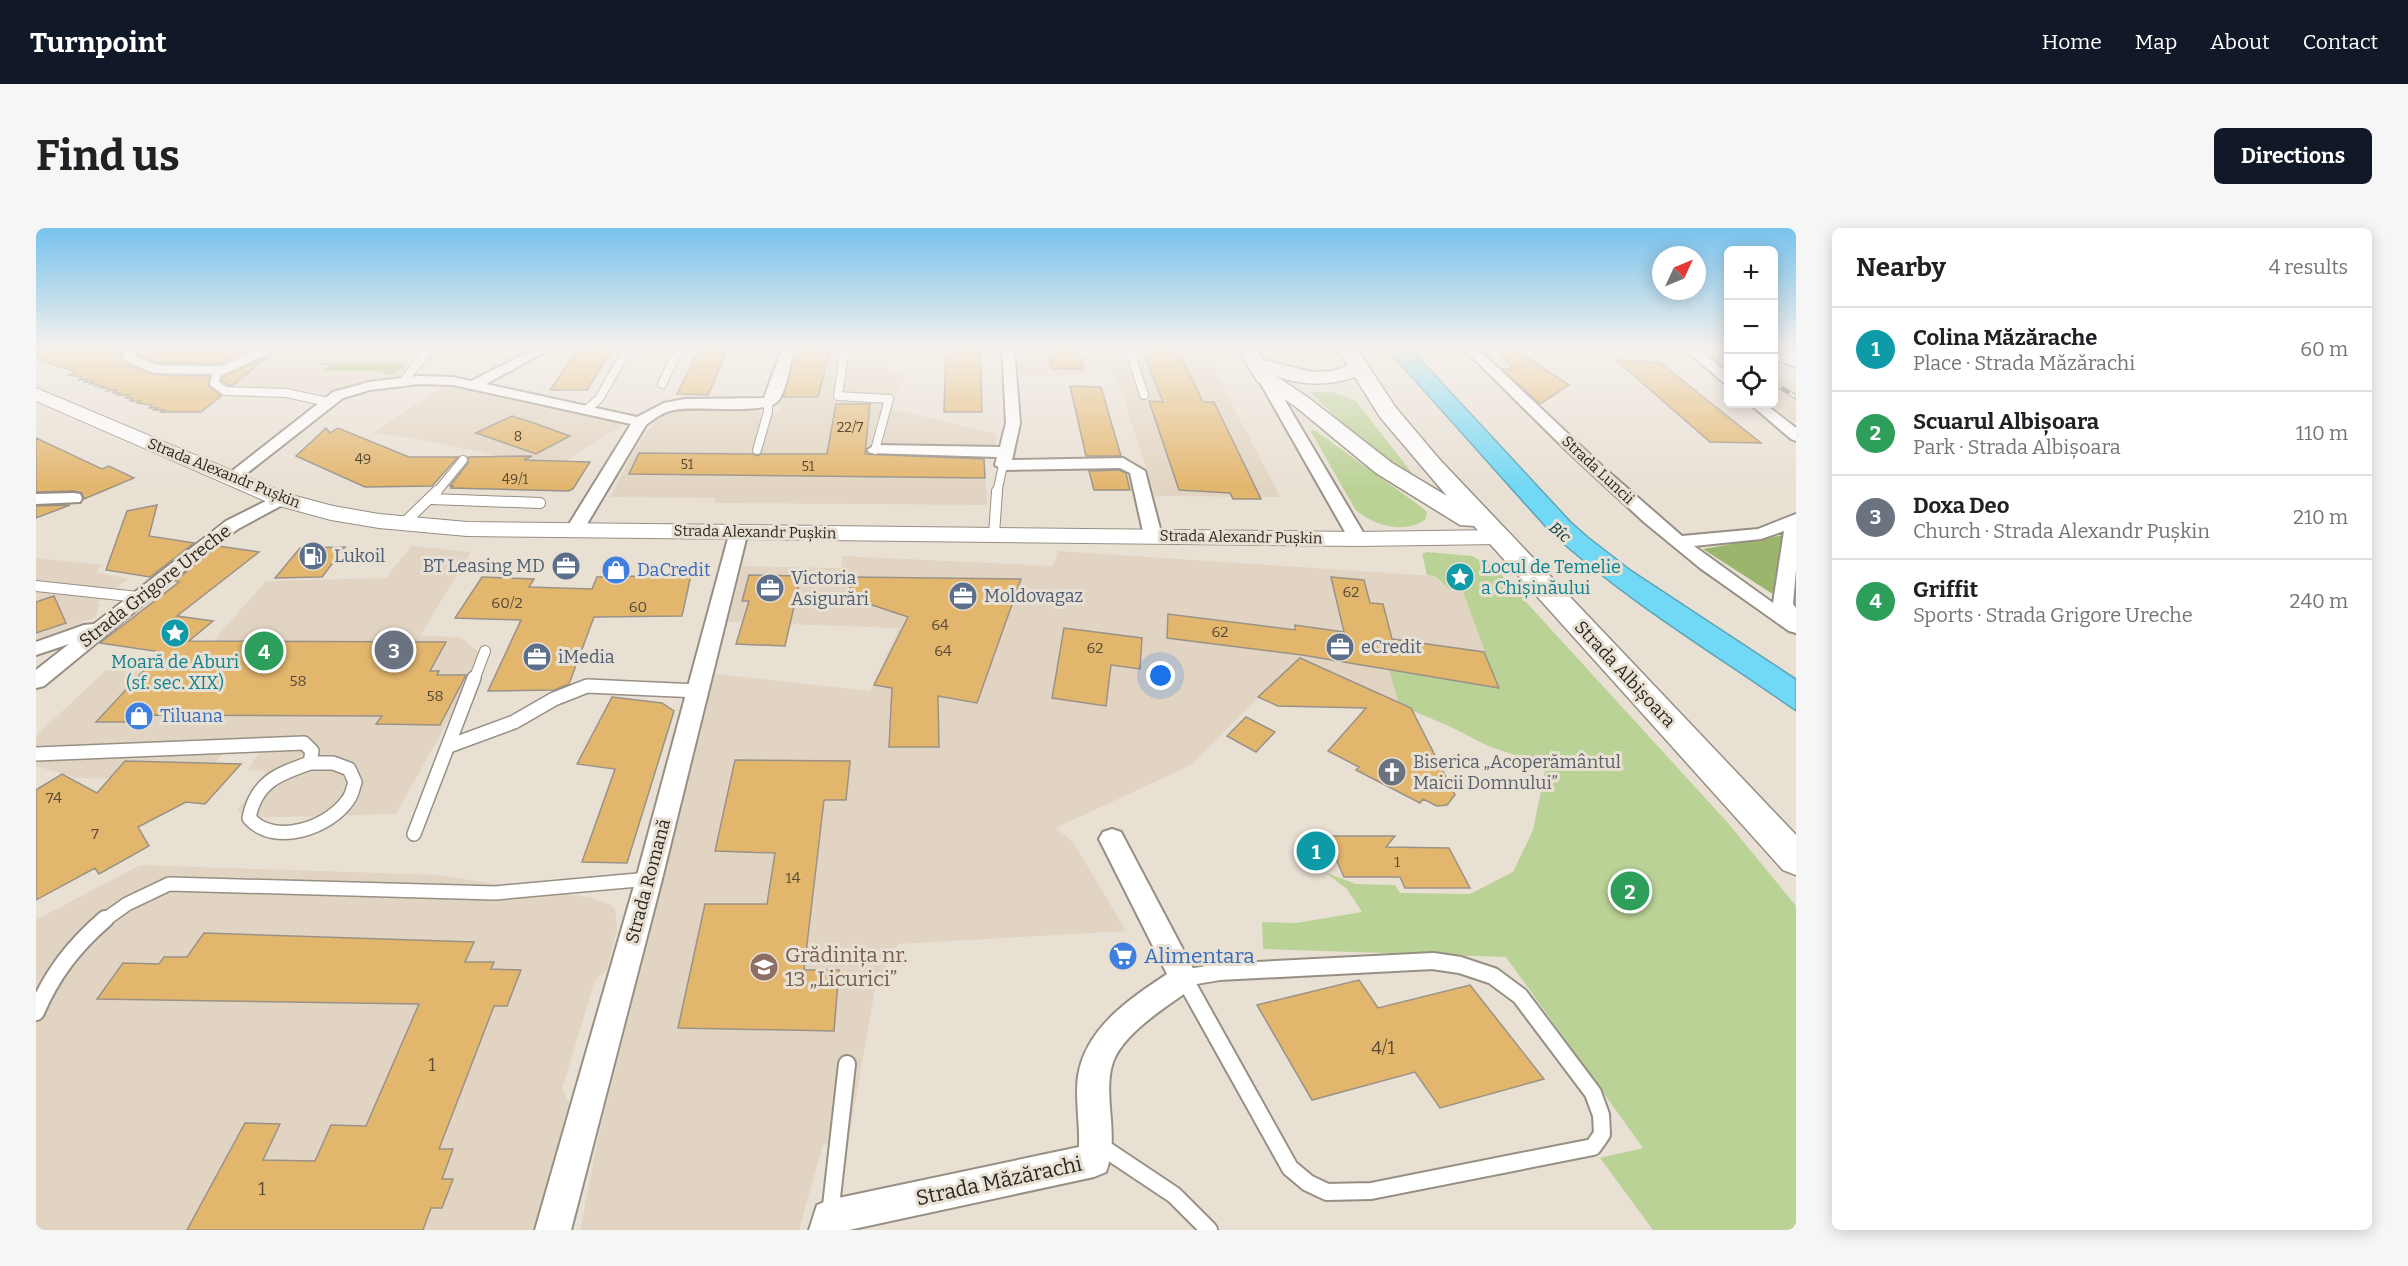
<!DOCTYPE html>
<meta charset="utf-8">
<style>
body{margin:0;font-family:Bitter,serif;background:#f6f6f6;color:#202124}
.controls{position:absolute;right:18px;top:18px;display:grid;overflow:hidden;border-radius:9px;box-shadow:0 3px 15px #0003}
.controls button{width:54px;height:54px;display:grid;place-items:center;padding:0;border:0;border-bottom:2px solid #e0e0e0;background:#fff;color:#202124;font:30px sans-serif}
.compass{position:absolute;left:1616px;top:18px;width:54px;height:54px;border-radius:50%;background:#fff;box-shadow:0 3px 15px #0003;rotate:46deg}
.you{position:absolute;left:1125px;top:448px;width:21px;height:21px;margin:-15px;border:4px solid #fff;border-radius:50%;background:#1a73e8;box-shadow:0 0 0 9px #1a73e833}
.badge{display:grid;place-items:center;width:39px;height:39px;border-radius:50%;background:#111827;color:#fff;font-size:20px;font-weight:700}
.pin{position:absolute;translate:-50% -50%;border:3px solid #fff;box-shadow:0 2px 6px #0006}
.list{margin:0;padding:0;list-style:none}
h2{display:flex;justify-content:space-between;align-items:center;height:78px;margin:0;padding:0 24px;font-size:26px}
h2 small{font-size:20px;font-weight:400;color:#757577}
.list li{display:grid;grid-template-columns:39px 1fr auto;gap:18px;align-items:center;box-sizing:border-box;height:84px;padding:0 24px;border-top:2px solid #e0e0e0}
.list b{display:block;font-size:22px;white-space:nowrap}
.list p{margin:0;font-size:20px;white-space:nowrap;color:#757577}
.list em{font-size:20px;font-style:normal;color:#757577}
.icon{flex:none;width:33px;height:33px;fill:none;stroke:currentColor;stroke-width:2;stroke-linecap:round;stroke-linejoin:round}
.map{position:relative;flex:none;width:1760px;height:1002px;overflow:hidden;border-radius:9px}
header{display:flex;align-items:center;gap:36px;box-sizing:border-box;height:84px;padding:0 30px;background:#111827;color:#fff}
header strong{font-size:28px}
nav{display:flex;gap:33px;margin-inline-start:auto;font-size:21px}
.intro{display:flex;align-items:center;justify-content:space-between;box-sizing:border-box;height:144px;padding:0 36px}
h1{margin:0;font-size:42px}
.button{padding:15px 27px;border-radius:9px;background:#111827;color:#fff;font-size:21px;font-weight:700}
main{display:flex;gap:36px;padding:0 36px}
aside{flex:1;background:#fff;border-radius:9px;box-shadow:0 3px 15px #0003}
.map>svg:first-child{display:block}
.built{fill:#e1d4c2}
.green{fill:#bbd296}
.forest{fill:#9bb66c}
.water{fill:#71d8f5;stroke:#5ca3b6;stroke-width:1.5}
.building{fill:#e3b66e;stroke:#9a9287;stroke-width:1.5}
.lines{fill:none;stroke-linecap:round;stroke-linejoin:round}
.lane-far3-casing{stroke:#978f84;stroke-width:10}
.lane-far2-casing{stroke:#978f84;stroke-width:12}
.lane-far1-casing{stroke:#978f84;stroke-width:16}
.lane-casing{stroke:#978f84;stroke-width:20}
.street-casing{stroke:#978f84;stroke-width:4}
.secondary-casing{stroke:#978f84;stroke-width:2}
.primary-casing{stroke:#978f84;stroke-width:3}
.lane-far3{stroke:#fff;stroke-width:8}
.lane-far2{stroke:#fff;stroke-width:10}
.lane-far1{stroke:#fff;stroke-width:13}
.lane{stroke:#fff;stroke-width:16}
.street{fill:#fff;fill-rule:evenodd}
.secondary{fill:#fff;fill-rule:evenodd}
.primary{fill:#fff;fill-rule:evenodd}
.rail-casing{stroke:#78736b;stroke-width:4.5}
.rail{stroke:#e9e0d4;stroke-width:3;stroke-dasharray:9;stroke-linecap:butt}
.labels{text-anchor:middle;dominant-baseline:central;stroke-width:6;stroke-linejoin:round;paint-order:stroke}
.far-number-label{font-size:14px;fill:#584b35}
.far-street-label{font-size:15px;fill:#2a2722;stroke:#e9e0d4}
.number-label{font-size:15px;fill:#584b35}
.far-water-label{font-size:16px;font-style:italic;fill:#033642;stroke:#e9e0d4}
.service-label{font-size:18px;fill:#4e5e75;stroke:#e9e0d4;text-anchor:start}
.culture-label{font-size:18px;fill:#0d838f;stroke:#e9e0d4;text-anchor:start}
.shop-label{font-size:18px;fill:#366cbe;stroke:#e9e0d4;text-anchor:start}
.street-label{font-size:18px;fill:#2a2722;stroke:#e9e0d4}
.worship-label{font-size:18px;fill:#5b616d;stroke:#e9e0d4;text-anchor:start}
.near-number-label{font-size:18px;fill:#584b35}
.near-education-label{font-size:21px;fill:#785e54;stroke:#e9e0d4;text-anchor:start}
.near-shop-label{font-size:21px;fill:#366cbe;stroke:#e9e0d4;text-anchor:start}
.near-street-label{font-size:21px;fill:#2a2722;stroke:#e9e0d4}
</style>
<header>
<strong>Turnpoint</strong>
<nav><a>Home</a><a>Map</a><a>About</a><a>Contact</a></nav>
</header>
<div class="intro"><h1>Find us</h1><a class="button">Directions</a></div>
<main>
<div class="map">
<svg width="1760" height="1002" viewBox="0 0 1760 1002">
<rect width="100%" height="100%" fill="#e9e0d4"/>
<path class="built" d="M226,118h184l-15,19 -22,14 -76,12 -84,-2 -22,-6 -2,-3 3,-7z
M757,118h98l-4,25 19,1 -14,37 105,25 -2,12 -11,10 3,49 -272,-2v-5l-105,-1 23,-44 25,-37 15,-6 104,2 6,-11 -5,-4z
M979,118h187l78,151 -125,-1 -40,-124 -20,-3 -9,4 -22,3h-45z
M1655,118h37v25l-7,-6z
M1738,144l22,14v37l-25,-19h3z
M410,156l174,39 1,3 -54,34 -55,-1 -93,-20 -46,-6z
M375,318l60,6 -51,84 41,1 23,20 -88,157 -147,4 -12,-7 29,-40 -19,-1 14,-20 -35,-1 -24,31 -126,-2 -40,-12v-30l70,-66 79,3 81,-92 120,-3z
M1022,323l377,25 5,6 23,10 36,96 -110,-18 10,35 -122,-18 -9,1 -77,77 -135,63 17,14 53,89 -228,13 -23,45 -27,154 -25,1 -24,86h-219l19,-96 116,-460 155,17 29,-63 -171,-6 14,-56 99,2 1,-12 211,10z
M0,330l66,7 -6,7 32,7 -32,24 4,2 -4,12 -60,23z
M104,637l296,10 61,9 -7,16 67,-7 32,4 22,8 4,4 2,22 -11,40 -11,9 -33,109 7,14 -35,127h-498v-310z"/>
<path class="green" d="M1274,164h23l23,9 56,72c-21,0 -85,-65 -102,-81z
M1274,202l6,1 104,75 7,6 -2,8c-22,14 -52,6 -70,-11z
M1391,324l45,4 24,13 232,254 68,83v324h-143l-53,-72 43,-10 -137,-191 -243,-8 -1,-27 34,1 66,-11 -15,-23 -21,-16 30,11 39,1 5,8 70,1 43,-22 20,-42 13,-64 -58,-20 -37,-19 -52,-22 -10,-35 109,17 -35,-95 -15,-4 -13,-12 -8,-1 -5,-21z"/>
<path class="forest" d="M284,135l85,1c-7,7 -12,13 -23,10l2,-3h-61l6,-6h-11z
M1760,305v76l-93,-60z"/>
<path class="water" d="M1348,118h24l163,176 17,15 44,34 164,108v32c-83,-58 -170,-110 -245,-178z"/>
<path class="building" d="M0,118h114l-5,3h109l-34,15 -64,-1 -18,-8 -3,-7h-7l-7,7 4,8 29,12 56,1 -1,10 12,10 -20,16h-40l3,-2h-10l3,-2h-8l3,-3 -15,-2 3,-2h-10l3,-3h-8l4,-3h-12l3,-2h-7l3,-3 -10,1 3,-3h-8l3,-2h-9l3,-2h-8l3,-2h-9l3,-3 -8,1 3,-3 -13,-2 7,-3 -40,-13z
M544,118h35l-28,44h-37z
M665,118h28l-21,49 -31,-1z
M761,118h34l-13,51h-35z
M910,118h34l2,66h-38z
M1457,118h17l59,39 -29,19 -38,-35h11z
M1010,119h31l7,22h-32z
M1105,119h36l26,55h11l47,97h-28l-3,-6 -51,-3 -30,-89 14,1z
M231,129l-34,28h-6l-6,-4 1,-4z
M1580,132l43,2 102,81 -51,-1z
M1034,158l31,1 20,69h-35z
M800,176h34l-5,50 119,5 1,19 -356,-4 10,-21 113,1 6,2 3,-2h66z
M476,188l19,6 39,14 -34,18 -60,-21z
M290,200l4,5 8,-5 71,29h49l-26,29 -67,1 -69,-31z
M0,210l66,31 7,-3 25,12 -50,21 -2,-6 -8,-2 -38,1z
M496,228l-8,4 66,2 -17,27 -5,2 -117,-3 2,-2h-3l18,-23v-6z
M1083,242l7,3 4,17h-36l-5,-19z
M34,277l-34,13v-12z
M121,277l-8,31 45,7 -44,34 -44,-7 21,-59z
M182,318l41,6 -82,64 36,5 -24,20 257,1 -16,29h9l-2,4h29l-26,50 -64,-1 6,-8 -231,-1 -6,7h-49l65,-70 -61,-9 79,-61 -4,-1z
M309,319l-23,30 -47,1 25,-30z
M655,347l-9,41 -88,1 -25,67 -15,6 -66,1 33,-71 -66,-2 27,-41 52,2 -5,8 63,2 5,-12z
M713,347l52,1 -16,70 -49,-2 13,-43h-7z
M816,349l169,2 -44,124 -39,-7 1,51h-50l3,-59 -18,-3 34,-68 -60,-20z
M1295,349l33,3 6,23 13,1 9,35 92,13 15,36 -197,-33 -135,-17 1,-24 127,16v-5l49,7z
M18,368l12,27 -30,10v-31z
M1028,400l78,10 -2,31 -29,-4 -5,41 -54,-8z
M1264,430l111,50 44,87 -8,10 -10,1 -14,-7 -3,4 -64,-33 3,-3 -31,-16 38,-43 -88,-2 -20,-9z
M576,469l50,6 12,8 -47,152 -45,-1 33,-93 -38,-5z
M1210,489l29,15 -19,20 -29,-16z
M699,532l115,1 -4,39h-22l-20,170h35l-5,61 -156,-3 27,-124h62l8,-51 -60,-2z
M89,533l116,3 -36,40 -19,-2 -48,25 11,19 -50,28 -4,-6 -59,32v-110l26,-16 35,19z
M1290,608h69l-9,11 63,1 21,40h-65l-5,-11h-56z
M168,705l270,9 -9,20h29l-3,7 30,1 -14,36h-13l-55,143h14l-11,30h11l-11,29h-11l-8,22h-236l58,-107 35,1 -17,36 52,1 16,-36 35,1 53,-122 -322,-5 26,-36 36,1 5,-7h23z
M1323,752l19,28 92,-23 74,94 -104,29 -25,-36 -103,28 -55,-95z"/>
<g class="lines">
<g class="lane-far3-casing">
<path id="lane-far3" d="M809,118l-7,50 51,3 -14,51
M1092,118l16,49
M96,125l-5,4 28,12 63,1 -4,13 11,8 61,2 42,9
M180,145l60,-27
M367,154l28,-36
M626,156l18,-38
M550,182l13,-11 30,-53
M721,222l11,-38v-10
M400,265l27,-33
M961,265l6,-28"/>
</g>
<g class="lane-far2-casing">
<path id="lane-far2" d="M395,271l109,4
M367,296l34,-33
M958,306l3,-43
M0,358l102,11
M438,452l11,-29"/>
</g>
<g class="lane-far1-casing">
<path id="lane-far1" d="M413,518l65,-24 40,-23 33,-13 111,5
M0,526l268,-11 8,8 -2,12
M274,535h23l16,6 6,13c-2,6 -3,13 -7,18 -19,28 -74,47 -99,18 7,-36 29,-44 61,-55z
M378,606l60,-156
M67,693l24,-17 42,-20 326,9 154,-14"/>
</g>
<g class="lane-casing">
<path id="lane" d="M1397,733l27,4 33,11 27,20 73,97 8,22 1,19 -9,13 -222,44 -44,1 -19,-9 -18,-15 -106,-190 35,-6z
M0,784c16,-38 38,-66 69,-93
M1063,917l75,50 35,35
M794,987l17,-151"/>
</g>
<g class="street-casing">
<path id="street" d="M504,118h16l-70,38 151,33 27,-14 21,-4 79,-1 19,-52h12c-4,14 -8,42 -16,54 -11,16 -83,5 -105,10 -11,2 -19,8 -28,15l-62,104 -3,4h-12l-3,-4 65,-105 -178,-39 -34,-1 -49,6 -27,8 -106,83h-12l-2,-3 110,-86 36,-10 50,-6 34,1 18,4z
M966,118h12l6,77 -8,37 111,-2 22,13 17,65 -3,4h-12l-3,-4 -14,-63 -10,-5 -117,2 -8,-5 2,-8 -127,-4 -3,-3 8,-5 125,2 6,-24z
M1425,118h14l128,121 79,69 76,-7 38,-15v56l-3,34 3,4v25l-7,-2 -89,-63 -56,-46 -79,-73zM1748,303l-11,72 -79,-57 67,-7z
M1645,118h14l33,27v10l-5,-1z
M1228,145l7,4 96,162 -3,4h-12l-3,-4 -92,-162z
M1714,176h15l31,24v13l-5,-2z
M38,265l6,1 2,4 -2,4 -44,2v-10z
M244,266l8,5 -2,4 -48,26 -26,19 -168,138 -8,2v-18l33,-26 -33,11v-13l48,-17 10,-1 132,-103z
M703,298l6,1 3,4 -86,348 -91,351h-36l101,-351 94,-348 3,-4z
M1076,601l9,3 77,146 -4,9c-25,18 -70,45 -81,75 -5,14 -4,31 -3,46 2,22 4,43 -4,64l-12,5 -245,53h-40l8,-25 12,-5 250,-53c1,-24 -4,-48 -1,-71 8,-49 52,-77 89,-102l-68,-135 4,-7z"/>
</g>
<g class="secondary-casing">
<path id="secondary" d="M0,160l252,106 45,12 46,8 88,8 891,10 141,-2 9,2 3,5 -3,5 -9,2 -141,2 -891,-10 -88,-8 -48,-8 -59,-16 -236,-103z"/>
</g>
<g class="primary-casing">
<path id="primary" d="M1200,118h19l8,14 49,12 21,-1 15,-6 -12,-19h19l41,62 44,52 356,375v40l-13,-5 -309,-344 -14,-1 -84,-52 -80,-66 -39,-26zM1240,148c27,10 52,10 79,1l25,40 67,79 -55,-33 -82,-64z
M1738,119l22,7v13l-22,-8z"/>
</g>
<use href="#lane-far3" class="lane-far3"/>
<use href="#lane-far2" class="lane-far2"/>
<use href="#lane-far1" class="lane-far1"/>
<use href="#lane" class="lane"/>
<use href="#street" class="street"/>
<use href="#secondary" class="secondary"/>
<use href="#primary" class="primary"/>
<g class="rail-casing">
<path id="rail" d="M1680,118l12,8
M1738,155l22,14"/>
</g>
<use href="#rail" class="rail"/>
</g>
<linearGradient id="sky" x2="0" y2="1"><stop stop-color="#78c2ed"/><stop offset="0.46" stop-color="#f5f1ec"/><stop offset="1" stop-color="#f5f1ec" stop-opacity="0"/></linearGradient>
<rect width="1760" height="259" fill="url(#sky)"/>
<defs>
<g id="fuel-disc" transform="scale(1.5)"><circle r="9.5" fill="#5c6f8a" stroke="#e9e0d4"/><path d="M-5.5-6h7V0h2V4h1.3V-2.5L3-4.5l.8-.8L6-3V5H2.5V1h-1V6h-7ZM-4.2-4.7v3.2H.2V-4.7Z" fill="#fff"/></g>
<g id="office-disc" transform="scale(1.5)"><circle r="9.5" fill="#5c6f8a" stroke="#e9e0d4"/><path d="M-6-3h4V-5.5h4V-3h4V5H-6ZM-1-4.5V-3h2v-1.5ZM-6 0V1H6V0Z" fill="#fff"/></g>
<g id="shop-disc" transform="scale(1.5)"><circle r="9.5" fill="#3f7fe0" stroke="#e9e0d4"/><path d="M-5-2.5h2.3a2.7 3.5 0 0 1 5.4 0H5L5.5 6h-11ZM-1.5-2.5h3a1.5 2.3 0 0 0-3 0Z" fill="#fff"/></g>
<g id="sight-disc" transform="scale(1.5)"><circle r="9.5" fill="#0f9aa8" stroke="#e9e0d4"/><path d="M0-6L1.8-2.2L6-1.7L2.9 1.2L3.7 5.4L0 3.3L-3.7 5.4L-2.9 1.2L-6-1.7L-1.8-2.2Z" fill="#fff"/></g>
<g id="church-disc" transform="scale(1.5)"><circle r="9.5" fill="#6b7280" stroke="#e9e0d4"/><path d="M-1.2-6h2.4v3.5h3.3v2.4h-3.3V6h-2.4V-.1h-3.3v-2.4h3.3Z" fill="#fff"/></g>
<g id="supermarket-disc" transform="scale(1.5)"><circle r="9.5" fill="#3f7fe0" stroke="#e9e0d4"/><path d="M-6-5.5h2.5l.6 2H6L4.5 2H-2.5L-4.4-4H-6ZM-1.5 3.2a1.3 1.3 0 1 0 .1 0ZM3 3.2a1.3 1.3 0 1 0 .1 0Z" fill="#fff"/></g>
<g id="school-disc" transform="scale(1.5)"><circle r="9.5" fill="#8d6e63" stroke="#e9e0d4"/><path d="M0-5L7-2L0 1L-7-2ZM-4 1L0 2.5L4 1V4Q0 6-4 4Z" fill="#fff"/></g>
</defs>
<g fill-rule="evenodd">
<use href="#fuel-disc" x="277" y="328"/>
<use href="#office-disc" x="530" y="338"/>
<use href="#shop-disc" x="580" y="342"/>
<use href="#sight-disc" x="1424" y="349"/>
<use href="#office-disc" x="734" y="360"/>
<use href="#office-disc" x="927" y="368"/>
<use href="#sight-disc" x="139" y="405"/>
<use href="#office-disc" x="1304" y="419"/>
<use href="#office-disc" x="501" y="429"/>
<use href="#shop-disc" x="103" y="488"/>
<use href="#church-disc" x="1356" y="544"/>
<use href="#supermarket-disc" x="1087" y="728"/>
<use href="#school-disc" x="728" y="739"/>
</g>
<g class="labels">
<g class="far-number-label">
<text x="814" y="199">22/7</text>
<text x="482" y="208">8</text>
<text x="327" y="231">49</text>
<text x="651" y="236">51</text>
<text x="772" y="238">51</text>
<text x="479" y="251">49/1</text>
</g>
<g class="far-street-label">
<text transform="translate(1562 242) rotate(43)">Strada Luncii</text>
<text transform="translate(188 245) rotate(22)">Strada Alexandr Pușkin</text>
<text transform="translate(719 304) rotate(1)">Strada Alexandr Pușkin</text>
<text transform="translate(1205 309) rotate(1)">Strada Alexandr Pușkin</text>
</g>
<g class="number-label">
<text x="1315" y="364">62</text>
<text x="471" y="375">60/2</text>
<text x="602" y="379">60</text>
<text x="904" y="397">64</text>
<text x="1184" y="404">62</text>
<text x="1059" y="420">62</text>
<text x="907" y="423">64</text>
<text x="262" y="453">58</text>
<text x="399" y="468">58</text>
<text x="18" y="570">74</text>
<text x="59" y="606">7</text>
<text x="1361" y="634">1</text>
<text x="757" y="650">14</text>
</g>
<g class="far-water-label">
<text transform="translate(1524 304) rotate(41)">Bîc</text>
</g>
<g class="service-label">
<text x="298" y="328">Lukoil</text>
<text x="509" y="338" text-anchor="end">BT Leasing MD</text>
<text x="755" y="350">Victoria<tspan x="755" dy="21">Asigurări</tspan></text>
<text x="948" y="368">Moldovagaz</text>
<text x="1325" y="419">eCredit</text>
<text x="522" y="429">iMedia</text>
</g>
<g class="culture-label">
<text x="1445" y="339">Locul de Temelie<tspan x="1445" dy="21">a Chișinăului</tspan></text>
<text x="139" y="434" text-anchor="middle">Moară de Aburi<tspan x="139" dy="21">(sf. sec. XIX)</tspan></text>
</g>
<g class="shop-label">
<text x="601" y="342">DaCredit</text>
<text x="124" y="488">Tiluana</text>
</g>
<g class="street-label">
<text transform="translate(119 358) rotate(-38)">Strada Grigore Ureche</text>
<text transform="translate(1589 446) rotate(47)">Strada Albișoara</text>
<text transform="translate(612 653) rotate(-75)">Strada Romană</text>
</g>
<g class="worship-label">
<text x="1377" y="534">Biserica „Acoperământul<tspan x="1377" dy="21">Maicii Domnului”</tspan></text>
</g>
<g class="near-number-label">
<text x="1347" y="820">4/1</text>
<text x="396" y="837">1</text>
<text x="226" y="961">1</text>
</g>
<g class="near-education-label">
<text x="749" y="727">Grădinița nr.<tspan x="749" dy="24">13 „Licurici”</tspan></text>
</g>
<g class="near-shop-label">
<text x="1108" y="728">Alimentara</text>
</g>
<g class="near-street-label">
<text transform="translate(963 953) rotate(-12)">Strada Măzărachi</text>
</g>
</g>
</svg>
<div class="controls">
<button>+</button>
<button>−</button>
<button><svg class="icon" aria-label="locate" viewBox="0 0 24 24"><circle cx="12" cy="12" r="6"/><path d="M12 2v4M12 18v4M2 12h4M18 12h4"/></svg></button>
</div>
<svg class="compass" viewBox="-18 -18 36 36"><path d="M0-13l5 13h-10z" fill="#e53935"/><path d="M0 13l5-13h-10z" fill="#757577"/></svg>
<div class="you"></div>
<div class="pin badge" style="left:1280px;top:623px;background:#0f9aa8">1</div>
<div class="pin badge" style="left:1594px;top:663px;background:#2e9e5b">2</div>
<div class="pin badge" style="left:358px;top:422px;background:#6b7280">3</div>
<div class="pin badge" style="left:228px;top:423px;background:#2e9e5b">4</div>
</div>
<aside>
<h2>Nearby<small>4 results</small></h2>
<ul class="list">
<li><span class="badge" style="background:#0f9aa8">1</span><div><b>Colina Măzărache</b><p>Place · Strada Măzărachi</p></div><em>60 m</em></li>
<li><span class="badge" style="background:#2e9e5b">2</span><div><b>Scuarul Albișoara</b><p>Park · Strada Albișoara</p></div><em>110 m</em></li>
<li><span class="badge" style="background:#6b7280">3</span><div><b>Doxa Deo</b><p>Church · Strada Alexandr Pușkin</p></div><em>210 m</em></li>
<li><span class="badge" style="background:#2e9e5b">4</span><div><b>Griffit</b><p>Sports · Strada Grigore Ureche</p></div><em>240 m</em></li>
</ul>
</aside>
</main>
